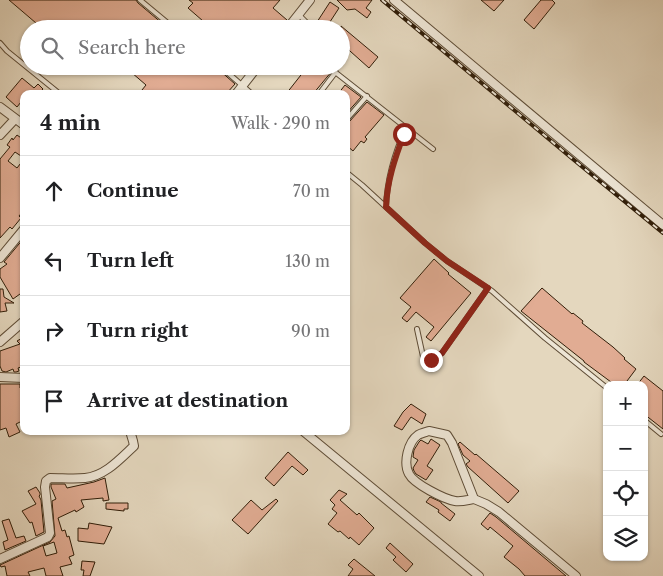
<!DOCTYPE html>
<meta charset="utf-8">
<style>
body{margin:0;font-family:"Libre Caslon Text",serif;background:#f2f2f2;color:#202124}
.controls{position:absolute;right:15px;bottom:15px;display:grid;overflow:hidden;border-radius:10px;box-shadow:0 1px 4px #0004}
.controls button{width:45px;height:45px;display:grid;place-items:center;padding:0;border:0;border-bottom:1px solid #e0e0e0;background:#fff;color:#202124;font:25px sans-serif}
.stop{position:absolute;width:15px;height:15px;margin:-11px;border:4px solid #8f2418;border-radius:50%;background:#fff}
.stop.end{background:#8f2418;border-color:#fff;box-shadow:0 1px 5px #0008}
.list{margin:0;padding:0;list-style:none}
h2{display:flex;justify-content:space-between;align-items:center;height:65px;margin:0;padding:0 20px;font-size:21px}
h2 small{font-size:16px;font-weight:400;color:#757577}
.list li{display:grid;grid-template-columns:32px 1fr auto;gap:15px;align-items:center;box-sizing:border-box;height:70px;padding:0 20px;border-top:1px solid #e0e0e0}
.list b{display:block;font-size:19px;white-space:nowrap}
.list em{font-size:16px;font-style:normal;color:#757577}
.icon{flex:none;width:28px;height:28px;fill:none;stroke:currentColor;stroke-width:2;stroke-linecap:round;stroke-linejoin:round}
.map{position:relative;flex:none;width:663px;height:576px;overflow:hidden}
.search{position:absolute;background:#fff;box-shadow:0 1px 4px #0004;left:20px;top:20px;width:330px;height:55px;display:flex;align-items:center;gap:12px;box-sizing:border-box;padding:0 18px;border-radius:28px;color:#757577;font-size:19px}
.panel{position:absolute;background:#fff;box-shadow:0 1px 4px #0004;left:20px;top:90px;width:330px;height:345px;border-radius:10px}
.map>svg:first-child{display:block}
.building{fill:#e1ac93;stroke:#311e09;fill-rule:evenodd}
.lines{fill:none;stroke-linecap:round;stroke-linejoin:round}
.lane-casing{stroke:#5e4c36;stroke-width:6}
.street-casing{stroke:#5e4c36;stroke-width:10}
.lane{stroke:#ede5d5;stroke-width:4}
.street{stroke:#ede5d5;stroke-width:8}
.rail-casing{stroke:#311e09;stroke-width:4}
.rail{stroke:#ede5d5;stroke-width:2;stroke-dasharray:5.5;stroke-linecap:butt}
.route{stroke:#8f2418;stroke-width:6}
</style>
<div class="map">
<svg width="663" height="576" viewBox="0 0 663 576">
<rect width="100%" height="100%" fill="#e4d7be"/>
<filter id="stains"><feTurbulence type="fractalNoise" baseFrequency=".004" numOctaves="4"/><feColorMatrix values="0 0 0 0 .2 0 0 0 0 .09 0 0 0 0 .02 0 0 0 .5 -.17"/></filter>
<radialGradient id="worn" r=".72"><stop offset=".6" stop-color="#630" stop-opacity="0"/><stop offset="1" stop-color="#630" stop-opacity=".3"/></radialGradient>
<path class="building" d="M9,0h127l2,3 31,26h-126z
M189,0h91l-7,8 14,12 -7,9h-57l-9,-8 -6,8h-12l7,-8 -15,-13 5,-5z
M337,0h35l-6,8 5,4 -4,6 -12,-9 -8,1z
M481,0h23l-10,11z
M541,0h11l3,3 -21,26 -10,-9z
M330,2l9,6 -13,20 -9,-6z
M341,26l37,31 -9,11 -28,-25z
M124,66h92l2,3 17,15 -9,10h-80l-4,-4 4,-5z
M308,66h21l3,2v3l-19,23h-27z
M22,78l12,10 4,-4 5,5 -3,3 1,2h-17v11l-3,-3 -4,5 -11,-10z
M345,85l16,12 -15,17v-20h-8z
M367,102l17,13 -19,22 2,2 -3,4 -3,-2 -8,10 -7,-6v-21l3,-2z
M17,135l7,5v18l-9,-6 -7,9 9,7 7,-9v51l-5,6 2,2 -9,11 -2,-2 -10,11v-79l10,-12 -3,-2 5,-7 1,2z
M24,238v60l-4,-4 -7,5 -13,-22v-8l7,-5 -3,-2z
M434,259l15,14 -1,1 23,19 -40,48 -5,-4 8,-10 -18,-15 -9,10 -5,-4 9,-11 -11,-9z
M542,288l30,26 1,-1 10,8 -1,2 31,24 12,11 -1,1 12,10 -12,16h-15l2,-3 -27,-20v-1l-63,-50z
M0,289h3l1,8 10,6h-9l2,8 -7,1z
M24,337v29l-6,2 1,3 -3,1h-2l-1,-3 -7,3 -4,-1 -2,-5v-15l20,-7 -3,-3z
M644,376l19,15v38l-19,-15v-29h-7z
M0,384h20v4h4v32l-8,4 4,8 -11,5 -3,-9 -6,2z
M411,404l15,10 -4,10 -11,-7 -9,13 -8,-4 9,-14z
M431,439l9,6 -13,21 6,4 -7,10 -10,-6 -2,-3 -1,-3 5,-8 -5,-3 1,-7 5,-8 2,-2 7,4z
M460,442l15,13 1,-1 43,37 -11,12 -40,-36 -2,-3 4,-3 -7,-6 -5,-11z
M288,452l20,18 -5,5 -11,-9 -18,20 -9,-8z
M105,478l4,22 -6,1v-3l-22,2 3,7 -8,5 -1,-2 -17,8 4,13 3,-1 2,7 2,-1 5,19 -5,2 3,7 -12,3 3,9h-17l-2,-8 -16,4 2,4h-23l-2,-10 -4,1 -1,-2 50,-23 5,-6 -3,-35 4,-2 -5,-12v-3h14l2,4 27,-6zM54,542l3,11 -11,3 -3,-10z
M36,487l4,6v2l-1,1 2,4 3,32 -8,4 -4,-14 -2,1 -8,-12 14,-7 -8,-13z
M339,490l8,4 -7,6 17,15 2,-2 15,15 -15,17 -9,-8 -1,2 -9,-8 -2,1 -10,-8 9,-11 -5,-4 3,-4 -5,-5z
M430,497l11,5v1l14,11 -5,7 -12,-9 1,-2 -13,-8z
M276,499l2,2 -30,33 -16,-14 19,-20 11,10z
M106,503h22v6h-4v2l-18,-2z
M490,513l6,4 70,59h-41l-6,-7 -15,-12 9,-11 -23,-19 -2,3 -7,-6z
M9,519l7,19 8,-2 2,5 -21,9 -2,-8 5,-2 -6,-19z
M89,523l23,4 -8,17 -26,-3v-13l10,1z
M390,543l23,21 -7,8 -13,-12 3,-3 -10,-9z
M354,559l21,17h-27l5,-7 -5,-4z
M82,561l13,1 -5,14h-7l1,-6h-3z"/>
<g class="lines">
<g class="lane-casing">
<path id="lane" d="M140,0l35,29
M298,14l15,15
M0,43l7,8 53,43
M220,66l32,28
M335,72l98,77
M319,94l16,-21 1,-7
M346,120l21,-24
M346,172l16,13 63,58 22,18 45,30 53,47 62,50
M386,207c1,-27 9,-55 20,-79
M417,329l7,32h7l11,-8 46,-65
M644,420l17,14"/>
</g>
<g class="street-casing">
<path id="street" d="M394,0l269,225
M287,29l23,-29
M236,94l22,-28
M0,107l24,18
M0,135l15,-16
M0,258l24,-29
M0,342l24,-21
M0,377l24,1
M303,431l176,145
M429,431l18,4 5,8 22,56c-6,1 -13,3 -19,2 -11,-2 -41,-17 -46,-27 -6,-11 -1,-32 9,-39 3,-2 8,-3 11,-4z
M474,499l12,5 13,8 77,64
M0,559l48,-22 2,-4 -5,-46 1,-6 4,-3c12,0 24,1 35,0 20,-2 35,-19 49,-32l-1,-5 -3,-10"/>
</g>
<use href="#lane" class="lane"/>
<use href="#street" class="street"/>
<g class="rail-casing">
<path id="rail" d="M382,0l192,160 89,73"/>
</g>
<use href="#rail" class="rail"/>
</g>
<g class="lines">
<path class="route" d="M404,134c-9,24 -17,47 -18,73l39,36 22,18 41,27 -46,65 -11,7"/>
</g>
<rect width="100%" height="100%" filter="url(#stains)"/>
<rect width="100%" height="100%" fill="url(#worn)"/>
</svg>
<div class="controls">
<button>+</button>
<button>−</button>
<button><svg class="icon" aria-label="locate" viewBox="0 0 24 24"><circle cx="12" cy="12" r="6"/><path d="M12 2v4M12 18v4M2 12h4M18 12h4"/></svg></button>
<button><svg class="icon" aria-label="layers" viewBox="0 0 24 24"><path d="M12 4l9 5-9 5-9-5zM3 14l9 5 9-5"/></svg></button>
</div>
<div class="stop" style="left:404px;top:134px"></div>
<div class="stop end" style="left:431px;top:360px"></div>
<div class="search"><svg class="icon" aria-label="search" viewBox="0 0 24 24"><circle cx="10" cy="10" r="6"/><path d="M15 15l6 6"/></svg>Search here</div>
<section class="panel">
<h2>4 min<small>Walk · 290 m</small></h2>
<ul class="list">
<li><svg class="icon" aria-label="ahead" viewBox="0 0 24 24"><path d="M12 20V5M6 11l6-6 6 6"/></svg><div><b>Continue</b></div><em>70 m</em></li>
<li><svg class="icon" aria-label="left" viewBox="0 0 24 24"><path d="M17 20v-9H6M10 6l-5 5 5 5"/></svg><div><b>Turn left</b></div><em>130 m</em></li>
<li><svg class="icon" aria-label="right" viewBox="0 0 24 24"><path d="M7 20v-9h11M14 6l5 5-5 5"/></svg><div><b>Turn right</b></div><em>90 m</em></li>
<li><svg class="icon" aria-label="arrive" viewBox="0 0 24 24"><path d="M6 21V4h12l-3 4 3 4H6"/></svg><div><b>Arrive at destination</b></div></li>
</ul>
</section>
</div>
